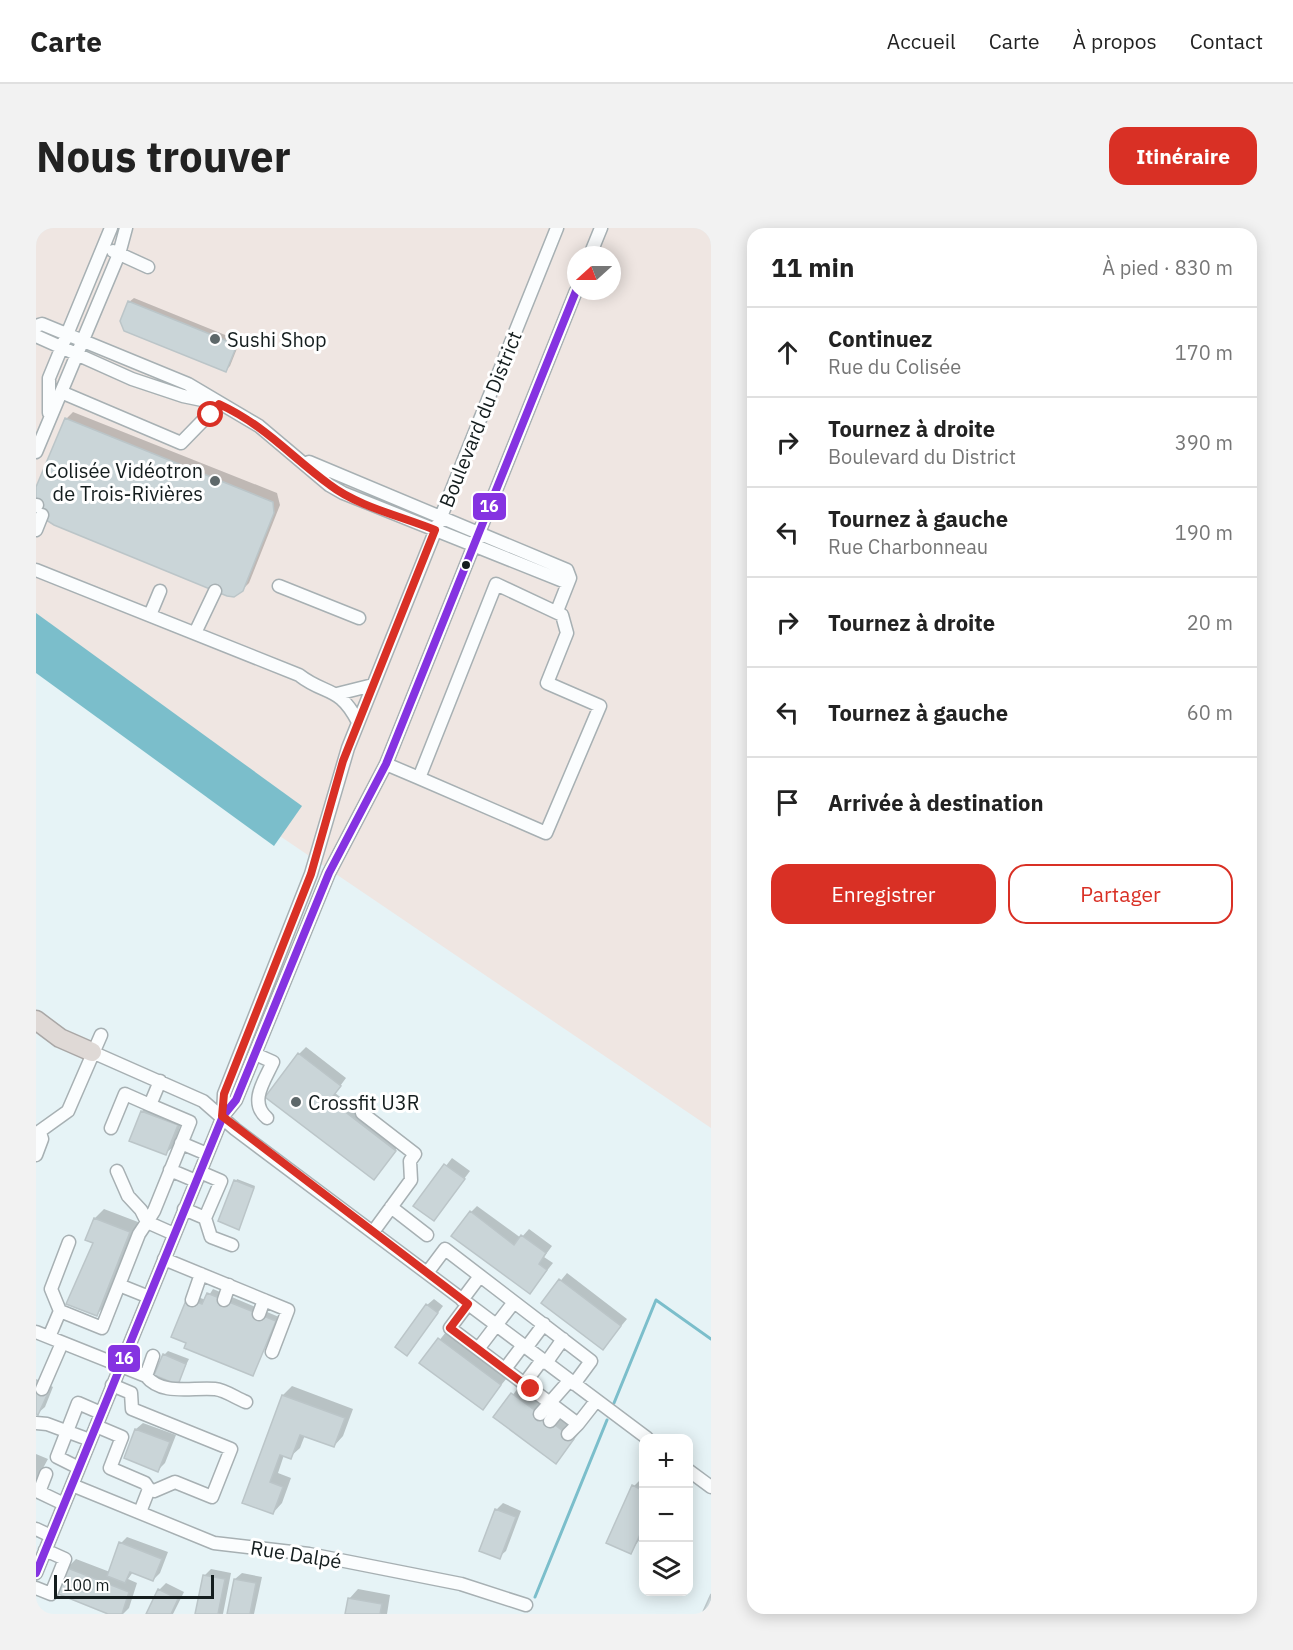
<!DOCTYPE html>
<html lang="fr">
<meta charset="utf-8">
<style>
body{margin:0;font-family:"IBM Plex Sans",sans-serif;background:#f2f2f2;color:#222}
.controls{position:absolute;right:18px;bottom:18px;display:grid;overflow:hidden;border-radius:12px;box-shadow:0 3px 15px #0003}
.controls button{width:54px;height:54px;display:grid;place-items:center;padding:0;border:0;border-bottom:2px solid #e0e0e0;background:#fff;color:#222;font:30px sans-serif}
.compass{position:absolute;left:531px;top:18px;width:54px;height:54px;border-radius:50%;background:#fff;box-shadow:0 3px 15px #0003;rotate:249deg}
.scale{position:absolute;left:18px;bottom:15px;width:160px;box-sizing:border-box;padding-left:6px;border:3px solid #141d1e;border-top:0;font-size:16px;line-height:21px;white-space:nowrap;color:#141d1e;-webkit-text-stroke:4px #fff;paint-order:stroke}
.stop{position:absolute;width:18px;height:18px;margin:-14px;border:4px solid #d93025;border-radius:50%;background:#fff}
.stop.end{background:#d93025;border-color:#fff;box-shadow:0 2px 6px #0008}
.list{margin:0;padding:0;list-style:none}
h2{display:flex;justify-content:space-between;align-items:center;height:78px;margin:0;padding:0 24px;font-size:26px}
h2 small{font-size:20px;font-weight:400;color:#767676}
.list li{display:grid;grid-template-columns:39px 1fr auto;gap:18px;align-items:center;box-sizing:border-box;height:90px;padding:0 24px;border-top:2px solid #e0e0e0}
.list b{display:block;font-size:22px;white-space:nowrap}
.list p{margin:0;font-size:20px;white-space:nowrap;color:#767676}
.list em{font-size:20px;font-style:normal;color:#767676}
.actions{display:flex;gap:12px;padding:18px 24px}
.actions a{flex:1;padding:14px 0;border:2px solid #d93025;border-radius:18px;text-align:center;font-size:21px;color:#d93025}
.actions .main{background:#d93025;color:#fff}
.icon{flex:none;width:33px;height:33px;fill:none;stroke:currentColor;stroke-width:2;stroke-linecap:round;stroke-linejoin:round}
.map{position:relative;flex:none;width:675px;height:1386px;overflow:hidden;border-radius:18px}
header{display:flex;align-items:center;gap:36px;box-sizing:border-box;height:84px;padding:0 30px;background:#fff;border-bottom:2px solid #e0e0e0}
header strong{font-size:28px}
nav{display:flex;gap:33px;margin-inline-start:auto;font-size:21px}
.intro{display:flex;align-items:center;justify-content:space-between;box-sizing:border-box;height:144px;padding:0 36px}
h1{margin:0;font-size:42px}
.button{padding:15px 27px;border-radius:18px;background:#d93025;color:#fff;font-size:21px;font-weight:700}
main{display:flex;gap:36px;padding:0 36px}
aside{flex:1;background:#fff;border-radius:18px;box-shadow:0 3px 15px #0003}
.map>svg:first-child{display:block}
.green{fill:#efe6e2;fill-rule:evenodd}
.water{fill:#7bbecb}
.shadow{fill:#0003}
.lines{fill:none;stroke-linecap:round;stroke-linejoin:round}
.stream{stroke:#7bbecb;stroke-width:3}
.building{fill:#cad5d8;stroke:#bbc5c8;stroke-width:1.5}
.minor-casing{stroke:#a7b0b3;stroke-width:15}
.highway-casing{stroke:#a9a7a6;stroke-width:21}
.minor{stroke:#fbfdfe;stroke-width:12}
.highway{stroke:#dfd9d6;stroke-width:18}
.bus-1-casing{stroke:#fff;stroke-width:12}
.bus-1{stroke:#8533e1;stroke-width:8}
.route{stroke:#d93025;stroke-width:8}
.poi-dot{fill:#5e686a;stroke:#fff;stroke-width:2}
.bus-dot{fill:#141d1e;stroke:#fff;stroke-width:2}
.labels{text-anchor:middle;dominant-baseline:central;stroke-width:6;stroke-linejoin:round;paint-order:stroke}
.poi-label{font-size:20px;fill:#141d1e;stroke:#fff;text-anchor:start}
.street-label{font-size:20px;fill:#141d1e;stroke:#fff}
.line-badge{stroke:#fff;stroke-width:2}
.badge-label{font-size:16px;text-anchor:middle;font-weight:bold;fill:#fff}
</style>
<header>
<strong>Carte</strong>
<nav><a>Accueil</a><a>Carte</a><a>À propos</a><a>Contact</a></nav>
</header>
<div class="intro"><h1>Nous trouver</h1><a class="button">Itinéraire</a></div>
<main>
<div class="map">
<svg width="675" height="1386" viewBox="0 0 675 1386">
<rect width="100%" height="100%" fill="#e6f3f6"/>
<path class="green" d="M0,0h675v900l-675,-457zM540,27h36v36h-36z"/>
<path class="water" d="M0,385l266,193 -28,40 -238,-173z"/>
<path class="shadow" d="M98,70l106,43 -10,25 -5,5 -96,-69z
M37,184l204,81 3,12 -31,78 -7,7 -176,-171z
M270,819l40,31 -11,15 66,50 -27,35 -75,-124z
M113,877l34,13 -10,29 -7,6 -24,-42z
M416,930l18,13 -36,48 -19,-13z
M201,951l18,7 -16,42 -19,-8z
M441,978l44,32 8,-9 23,17 -8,11 9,6 -23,29 -59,-80z
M68,981l34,13 -32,83 -9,9 -2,-72 -8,-3 8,-21z
M531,1045l60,46 -24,29 -60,-46z
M177,1061l66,28 -26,57 -65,-75 4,-4 14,5z
M398,1071l9,7 -36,48 20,-49z
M410,1104l61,46 -25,30 -60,-46z
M132,1123l21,8 -12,24 -13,-28z
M0,1151l17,8 -8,20 -7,6z
M256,1158l61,23 -10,27 -9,10 -29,-11 -5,13 -10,9 -6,-2 -6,18 13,5 -9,25 -9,10 -29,-11 39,-107z
M483,1159l61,45 -24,30 -61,-45z
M107,1195l33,12 -11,28 -7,7 -32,-13 10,-28z
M0,1226l12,5 -12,22z
M607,1249l1,57 -14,18 4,-66z
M467,1275l18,8 -15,40 -7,6 -3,-47z
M91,1309l41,15 -8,21 -7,7 -20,-8 -5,7 9,4 -8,25 -6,6h-11l-45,-46 9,-9 34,13 11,-29z
M175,1341l20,4 -8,41h-27l8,-38z
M206,1345l20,4 -8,37h-26l7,-35z
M130,1355l18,9 -11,22h-25l11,-24z
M322,1361l32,6 -3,19h-40l2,-15z"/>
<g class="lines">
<path class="stream" d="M578,1175l42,-103 55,39
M499,1369l72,-177"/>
</g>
<path class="building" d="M92,73l109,44 -11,27 -102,-41 -4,-10z
M29,190l208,84 1,11 -31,78 -9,6 -7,-1 -173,-71 -11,-7 -7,-15v-16z
M262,825l43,33 -11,14 66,51 -22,29 -109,-83z
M105,883l37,14 -12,30 -37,-14z
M408,936l21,15 -31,42 -21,-15z
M198,952l20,8 -15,42 -21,-9z
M434,983l44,34 7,-10 25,18 -7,11 8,6 -17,24 -79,-58z
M58,990l36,14 -33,84 -31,-12 27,-61 -8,-3z
M523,1051l62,47 -18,24 -62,-47z
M171,1065l69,28 -23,55 -69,-28 2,-5 -15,-6 16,-39 15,6z
M390,1076l12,9 -31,43 -12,-9z
M402,1110l63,47 -18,25 -64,-47z
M127,1126l23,10 -8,21 -24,-10z
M0,1160l12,5 -10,22 -2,-1z
M475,1165l63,46 -18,25 -63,-47z
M246,1167l63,23 -11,29 -34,-12 -9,24 -11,-4 -10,27 13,5 -10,27 -31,-11z
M99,1201l35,13 -12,30 -34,-14z
M596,1257l12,6v35l-13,28 -25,-11z
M459,1281l21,8 -16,42 -21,-8z
M83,1314l43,17 -9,22 -23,-9 -5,11 -18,-7z
M29,1339l64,25 -7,22h-14l-52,-21z
M167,1347l22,4 -7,35h-23z
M198,1351l22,4 -6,31h-23z
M122,1361l20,10 -7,15h-25z
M675,1366v20h-9z
M312,1370l34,6 -2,10h-35z"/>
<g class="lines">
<g class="minor-casing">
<path id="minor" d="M77,23l35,16
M554,27l11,-27
M0,98l6,-2 146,60 71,42 70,59 14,8 225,90
M0,108l96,43 51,17 29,6
M25,164l120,51 38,-39
M13,185v-35l62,-150
M0,224l83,-198 7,-26
M273,234l258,108 3,8 -13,33
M0,278l1,-1
M0,302l6,-15
M0,342l263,105c27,21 40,10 59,47
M460,356l66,31 5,18 -20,50 53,23 -54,127 -127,-55z
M243,358l80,32
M114,387l10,-24
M159,405l20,-42
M301,466l36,-9
M350,536l33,14
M56,824l111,49 32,28 412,309
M219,826l18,8c-8,18 -25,40 -6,56
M326,885l53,41 -5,7 1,19 -38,52
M187,888l1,-22 87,-220 37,-126 209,-520
M75,900l14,-34 25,11
M0,906l32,-23 33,-76
M145,915l26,11
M0,927l6,-16 -2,-6
M134,942l26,11
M81,943l11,25 13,14 6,12
M355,979l36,28
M148,981l21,9 16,-37 -21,-9
M169,990l6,19 21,8
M111,994l7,-11 36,-89 -40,-17 10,-24
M128,1031l124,51 -16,42
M391,1045l18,-24 146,112 -17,23
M83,1057l30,12
M156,1072l9,-26
M188,1072l5,-15
M426,1072l18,-24
M432,1076l-18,24 128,96 18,-23
M24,1083l-9,-22 18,-47
M223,1086l5,-14
M0,1104l110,44 7,-20
M13,1109l11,-26 42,17 37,-94 8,-12 27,12
M490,1120l18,-24
M442,1121l36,-47
M510,1135l17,-24
M469,1141l18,-24
M110,1148c16,20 46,11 69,13 10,1 21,9 31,13
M488,1156l18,-24
M76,1157l19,8 1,16 99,40 -19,48 -37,-15 -21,9 -5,-2
M6,1161l20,-46
M504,1186l29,-33
M514,1193l9,-11
M0,1195l11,1 43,16
M60,1198l26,11 -12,31 35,15 4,6 -9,23
M532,1206l10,-10
M43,1240l-22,-11 21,-54 23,10
M652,1242l23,17
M10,1246l-7,18 25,12
M36,1257l142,58 95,11 152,30 65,21
M0,1301l15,7
M0,1345l187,-457 13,-16 93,-227 57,-109 190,-473
M0,1360l15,6 14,-35 -20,-9"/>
</g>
<g class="highway-casing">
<path id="highway" d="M0,792l24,18 32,14"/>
</g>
<use href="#minor" class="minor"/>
<use href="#highway" class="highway"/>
<g class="bus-1-casing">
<path id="bus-1" d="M0,1345l187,-457 13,-16 93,-227 57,-109 190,-473"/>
</g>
<use href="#bus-1" class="bus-1"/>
</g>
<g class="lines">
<path class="route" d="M175,187l8,-11c47,22 71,52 111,81 27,21 73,32 105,45l-92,231 -32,113 -87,220 -2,22 246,188 -18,24 81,61"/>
</g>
<g class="poi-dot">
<circle cx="179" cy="111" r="6"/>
<circle cx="179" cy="253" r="6"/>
<circle cx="260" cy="874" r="6"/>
</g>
<circle class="bus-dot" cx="430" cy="337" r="5"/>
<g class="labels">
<g class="poi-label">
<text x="191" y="111">Sushi Shop</text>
<text x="167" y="242" text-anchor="end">Colisée Vidéotron<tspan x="167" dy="23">de Trois-Rivières</tspan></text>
<text x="272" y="874">Crossfit U3R</text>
</g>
<g class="street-label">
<text transform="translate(444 191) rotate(-68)">Boulevard du District</text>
<text transform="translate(260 1326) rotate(9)">Rue Dalpé</text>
</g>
</g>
<g class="line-badge">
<rect x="436" y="264" width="35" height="29" rx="6" fill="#8533e1"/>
<rect x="71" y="1116" width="34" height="29" rx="6" fill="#8533e1"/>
</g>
<g class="badge-label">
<text x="453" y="284">16</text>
<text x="88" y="1136">16</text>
</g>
</svg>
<div class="controls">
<button>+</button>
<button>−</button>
<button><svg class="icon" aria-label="layers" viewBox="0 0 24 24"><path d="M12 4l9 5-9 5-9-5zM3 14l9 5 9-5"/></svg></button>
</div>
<svg class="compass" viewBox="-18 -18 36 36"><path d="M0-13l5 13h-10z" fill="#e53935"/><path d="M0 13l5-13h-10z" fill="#767676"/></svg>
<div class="scale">100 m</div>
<div class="stop" style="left:175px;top:187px"></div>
<div class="stop end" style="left:495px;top:1161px"></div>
</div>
<aside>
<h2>11 min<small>À pied · 830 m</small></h2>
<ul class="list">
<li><svg class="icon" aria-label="ahead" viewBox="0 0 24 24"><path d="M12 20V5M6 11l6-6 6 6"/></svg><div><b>Continuez</b><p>Rue du Colisée</p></div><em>170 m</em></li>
<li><svg class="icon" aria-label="right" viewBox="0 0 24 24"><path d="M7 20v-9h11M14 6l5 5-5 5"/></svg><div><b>Tournez à droite</b><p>Boulevard du District</p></div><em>390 m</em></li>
<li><svg class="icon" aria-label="left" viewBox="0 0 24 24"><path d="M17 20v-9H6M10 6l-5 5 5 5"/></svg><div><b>Tournez à gauche</b><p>Rue Charbonneau</p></div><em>190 m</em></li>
<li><svg class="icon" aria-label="right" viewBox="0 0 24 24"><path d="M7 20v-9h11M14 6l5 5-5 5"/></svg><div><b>Tournez à droite</b></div><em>20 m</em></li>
<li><svg class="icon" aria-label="left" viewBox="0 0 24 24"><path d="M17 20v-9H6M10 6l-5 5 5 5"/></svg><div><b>Tournez à gauche</b></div><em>60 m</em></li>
<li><svg class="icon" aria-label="arrive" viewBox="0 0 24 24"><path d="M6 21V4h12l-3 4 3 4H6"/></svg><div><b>Arrivée à destination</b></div></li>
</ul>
<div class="actions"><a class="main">Enregistrer</a><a>Partager</a></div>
</aside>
</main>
